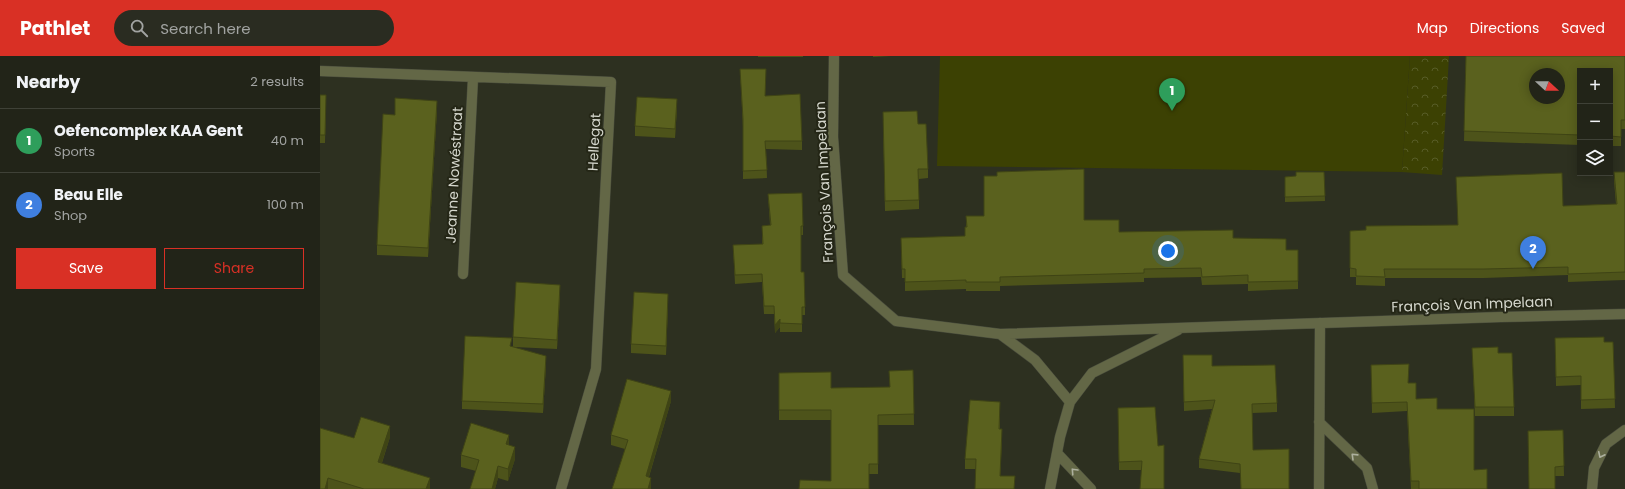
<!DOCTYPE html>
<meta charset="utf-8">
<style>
body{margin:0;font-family:Poppins,sans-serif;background:#2a2c21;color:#f1f3f6}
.controls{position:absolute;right:12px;top:12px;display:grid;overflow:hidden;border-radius:0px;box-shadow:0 2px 10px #0003}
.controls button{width:36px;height:36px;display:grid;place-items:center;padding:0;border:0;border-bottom:1px solid #3f4137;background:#222418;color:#f1f3f6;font:20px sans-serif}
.compass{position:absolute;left:1209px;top:12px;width:36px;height:36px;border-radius:50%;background:#222418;box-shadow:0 2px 10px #0003;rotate:111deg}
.you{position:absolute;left:848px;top:195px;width:14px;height:14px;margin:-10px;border:3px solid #fff;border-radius:50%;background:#1a73e8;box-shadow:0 0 0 6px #1a73e833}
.badge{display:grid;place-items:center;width:26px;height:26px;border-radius:50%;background:#d93025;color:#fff;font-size:13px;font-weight:700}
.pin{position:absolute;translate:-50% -33px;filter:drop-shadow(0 1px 2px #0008)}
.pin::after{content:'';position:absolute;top:21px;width:14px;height:12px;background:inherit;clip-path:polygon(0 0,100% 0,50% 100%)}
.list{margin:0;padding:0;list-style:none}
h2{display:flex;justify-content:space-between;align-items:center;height:52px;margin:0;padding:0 16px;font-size:17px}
h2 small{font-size:13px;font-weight:400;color:#a2a4a2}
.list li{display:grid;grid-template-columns:26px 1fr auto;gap:12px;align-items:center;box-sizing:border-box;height:64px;padding:0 16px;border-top:1px solid #3f4137}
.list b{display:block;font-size:15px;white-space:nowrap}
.list p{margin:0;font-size:13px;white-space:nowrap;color:#a2a4a2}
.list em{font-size:13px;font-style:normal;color:#a2a4a2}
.actions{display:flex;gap:8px;padding:12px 16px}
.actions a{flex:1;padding:9px 0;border:1px solid #d93025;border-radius:0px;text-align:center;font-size:14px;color:#d93025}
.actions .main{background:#d93025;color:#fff}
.icon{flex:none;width:22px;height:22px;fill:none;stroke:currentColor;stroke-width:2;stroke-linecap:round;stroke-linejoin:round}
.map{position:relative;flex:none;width:1305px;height:433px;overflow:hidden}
header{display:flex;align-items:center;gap:24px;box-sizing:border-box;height:56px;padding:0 20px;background:#d93025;color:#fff}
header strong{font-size:19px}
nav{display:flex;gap:22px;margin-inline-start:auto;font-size:14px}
.search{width:280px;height:36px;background:#2a2c21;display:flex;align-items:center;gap:10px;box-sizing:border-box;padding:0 14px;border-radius:22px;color:#a2a4a2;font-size:15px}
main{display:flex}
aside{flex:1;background:#222418}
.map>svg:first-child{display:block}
.forest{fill:url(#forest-crowns)}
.garden{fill:#3c4103}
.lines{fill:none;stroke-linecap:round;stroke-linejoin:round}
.minor-casing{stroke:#484b3c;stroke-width:11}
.minor{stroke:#636746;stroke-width:10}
.wall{fill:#4d531a;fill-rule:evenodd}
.shaded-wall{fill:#3f4415}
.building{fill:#5a611e;stroke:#3f4415;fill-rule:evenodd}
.oneway{stroke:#adb09e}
.labels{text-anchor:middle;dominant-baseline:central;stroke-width:4;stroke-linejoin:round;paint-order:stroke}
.street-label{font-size:14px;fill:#d5d7cd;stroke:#242616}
</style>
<header>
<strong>Pathlet</strong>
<div class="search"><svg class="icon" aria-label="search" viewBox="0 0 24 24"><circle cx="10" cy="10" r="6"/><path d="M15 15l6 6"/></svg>Search here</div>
<nav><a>Map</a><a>Directions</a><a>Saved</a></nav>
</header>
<main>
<aside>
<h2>Nearby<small>2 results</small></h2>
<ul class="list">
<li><span class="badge" style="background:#2e9e5b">1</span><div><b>Oefencomplex KAA Gent</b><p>Sports</p></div><em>40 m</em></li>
<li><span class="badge" style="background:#3f7fe0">2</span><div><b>Beau Elle</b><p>Shop</p></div><em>100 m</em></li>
</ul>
<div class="actions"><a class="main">Save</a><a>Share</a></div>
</aside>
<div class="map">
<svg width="1305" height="433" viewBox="0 0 1305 433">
<defs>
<pattern id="forest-crowns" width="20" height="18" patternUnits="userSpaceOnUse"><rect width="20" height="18" fill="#3c4103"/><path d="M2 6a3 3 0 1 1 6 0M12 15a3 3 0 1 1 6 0" fill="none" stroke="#575c27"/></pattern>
</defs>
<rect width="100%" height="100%" fill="#2d3020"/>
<path class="forest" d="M1090,0h39l-7,119 -40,-3z"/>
<path class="garden" d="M620,0h470l-8,116 -465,-6z"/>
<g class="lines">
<g class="minor-casing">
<path id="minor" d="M514,0l-1,81 10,138 53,46 104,13 501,-17 124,-3
M0,15l291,11 -15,287 -35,120
M143,218l10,-196
M680,278l35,26 35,42
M999,366l48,46 6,21
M737,397l34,36
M730,433l10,-52 10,-35 22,-29 86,-43
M999,433l1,-166
M1272,433l2,-21 12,-24 19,-14"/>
</g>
<use href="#minor" class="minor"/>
</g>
<path class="wall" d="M438,0h45v1h-45z
M553,0h18l-18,1z
M1146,0h159v73h-4v17h-11v-75h-30v74l-116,-4zM1215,18h24v24h-24z
M420,13l25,27 37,45v9l-36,-1 1,29 -24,1v-52z
M0,39h6l-1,48h-5z
M357,52l-2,30 -40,-2v-10z
M117,54l-9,147 -51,-2v-10l18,-130z
M563,65l35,3 10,45v9l-9,1v30l-34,2z
M1004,116l1,29 -40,1v-25l11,-1z
M1294,116h11v108l-57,2v-7l-84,3h-99v8l-29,-1v-8h-6v-46l107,-6 106,-19 53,-2 -2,-23z
M448,138l35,32v9h-2v37l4,35v8h-3v17h-22v-5l-5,6 -1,-19h-10l-2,-32 -27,2 -2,-39 29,-1v-18l8,-1z
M646,160l118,4 35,12 114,6 53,12h12v39l-50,2v-7l-46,1 -1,-8 -57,1v4l-144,4v5h-34v-2l-61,2v-13h-3l-1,-40 64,-2 1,-9z
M240,238l-3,55 -43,-2 32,17 -3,49 -81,-4v-8l51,-55v-9z
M348,248l-2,51 -35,-2v-9z
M1235,282l49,4h9l2,66 -34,1v-24l-25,1z
M1152,292l26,5 16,54v9h-39z
M863,299l29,11 65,37v9l-25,1 1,37 36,39h-48l-1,-16 -41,-5v-9l13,-50 -28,2z
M1051,309l38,18 7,16 21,10 37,61 13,19h-76l-4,-78 -35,2z
M593,314l1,55h-36v49h-9v15h-70l32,-8v-61h-52v-47l52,15 58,-1z
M351,345l-22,76 2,10v2h-39l13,-40 -14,-4v-10z
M835,351l-14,63h-22l-1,-62z
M680,356v17l2,10 -2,37 15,13 -39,-20h-11v-10z
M1243,374l1,46h-9l-26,13z
M70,381l-8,26 48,26h-110l34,-51z
M189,389l6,14 -7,22 -10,-3 -3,11h-25l6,-18 -15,-4v-12z"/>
<path class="shaded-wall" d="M357,43v9l-2,30v-9z
M117,45v9l-9,147v-9z
M240,229v9l-3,55v-9z
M348,238v10l-2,51v-9z
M460,263v8l-5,6v-8z
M226,300v8l-3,49v-9z
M351,335v10l-25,85v-10z
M70,370v11l-12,37v-12z
M682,373v10l-2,46v-9z
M189,379v11l-3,-2z
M195,391v12l-7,22v-12z
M178,410v12l-3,11h-3z
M8,422v11h-3z
M110,422v11h-4z
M331,422v11h-3z"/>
<path class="building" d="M1146,0h159v64h-4v17l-11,-1v-65h-30v64l-116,-4zM1215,18h24v24h-24z
M420,13h26l-1,27 35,-2 2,47h-37l2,29 -24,1v-52z
M0,39h6l-1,40h-5z
M317,41l40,2 -2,30 -40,-3z
M75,42l42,3 -9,147 -51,-3 6,-131 12,1z
M597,55l1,13h8l2,45h-10l1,31 -34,1 -2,-89z
M764,113v51h35v12l114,-2v8l53,1v11h12v31l-50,1v-7l-46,2 -1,-9 -57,1v4l-144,4v5h-34v-2l-61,2v-13h-3l-1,-31 64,-2v-9h2l-1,-11h18v-40h13v-4z
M976,116h28l1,24 -40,1v-20l11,-1z
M1294,116h11v100l-57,2v-7l-84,2h-100l1,8 -29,-1v-7l-6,-1v-37l16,-1v-4l92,-1 -2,-48 106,-4 1,33 54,-2z
M482,137l1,33h-2v46h3l1,35h-3v17l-22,-1v-4l-5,6 -1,-19h-10l-2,-32 -27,1 -2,-30 30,-1 -1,-18 9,-1 -3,-31z
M196,226l44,3 -3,55 -44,-3z
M314,236l34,2 -2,52 -35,-2z
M145,280l47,2 -2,8 36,10 -3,48 -81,-3z
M1284,281v5h9l2,57 -34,1v-24l-25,1 -1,-39z
M1178,291v6h14l2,54h-39l-3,-59z
M863,299h29v11l63,-1 2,38 -25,1 1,46 36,-1v40h-48l-1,-25 -41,-5 16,-59 -31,2z
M1089,308l-1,19h8v16l21,-1v11h37v61l13,-1v20h-68v-8h-8l-4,-79 -35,1 -1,-38z
M593,314l1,44 -36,1v49h-9v25h-70l1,-9 31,1v-71h-52v-37l52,-1v16l59,-1 -1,-16z
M307,323l44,12 -25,85 5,2 -3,11h-36l16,-49 -17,-5z
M650,344l30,2 -1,27h3l-2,47h15l-1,13h-39l1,-30h-11z
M835,351l3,39 6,-1v44h-24l2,-28 -23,1 -1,-54z
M41,361l29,9 -12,36 52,16 -4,11h-62l-36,-11 -3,11h-5v-61l34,10z
M151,367l38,12 -3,9 9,3 -7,22 -10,-3 -6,23h-22l9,-29 -18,-5z
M1243,374l1,36 -9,1v22h-26l-1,-58z"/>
<defs><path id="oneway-chevron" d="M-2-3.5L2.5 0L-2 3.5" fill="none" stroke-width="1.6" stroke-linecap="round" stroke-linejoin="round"/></defs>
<g class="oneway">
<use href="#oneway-chevron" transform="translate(1281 399) rotate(116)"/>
<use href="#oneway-chevron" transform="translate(1034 400) rotate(-136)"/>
<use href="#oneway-chevron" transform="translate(754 415) rotate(-133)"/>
</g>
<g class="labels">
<g class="street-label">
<text transform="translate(274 86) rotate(-87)">Hellegat</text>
<text transform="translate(134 119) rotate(-87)">Jeanne Nowéstraat</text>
<text transform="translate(504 126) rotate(-93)">François Van Impelaan</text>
<text transform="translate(1152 248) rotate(-2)">François Van Impelaan</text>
</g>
</g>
</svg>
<div class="controls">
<button>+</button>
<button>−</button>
<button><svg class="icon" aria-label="layers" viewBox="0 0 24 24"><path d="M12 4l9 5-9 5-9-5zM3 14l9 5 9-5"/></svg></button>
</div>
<svg class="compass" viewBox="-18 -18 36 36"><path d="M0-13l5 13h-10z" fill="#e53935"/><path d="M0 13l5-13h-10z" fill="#a2a4a2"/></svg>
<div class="you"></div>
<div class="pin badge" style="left:852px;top:55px;background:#2e9e5b">1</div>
<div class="pin badge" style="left:1213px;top:213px;background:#3f7fe0">2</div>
</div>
</main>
